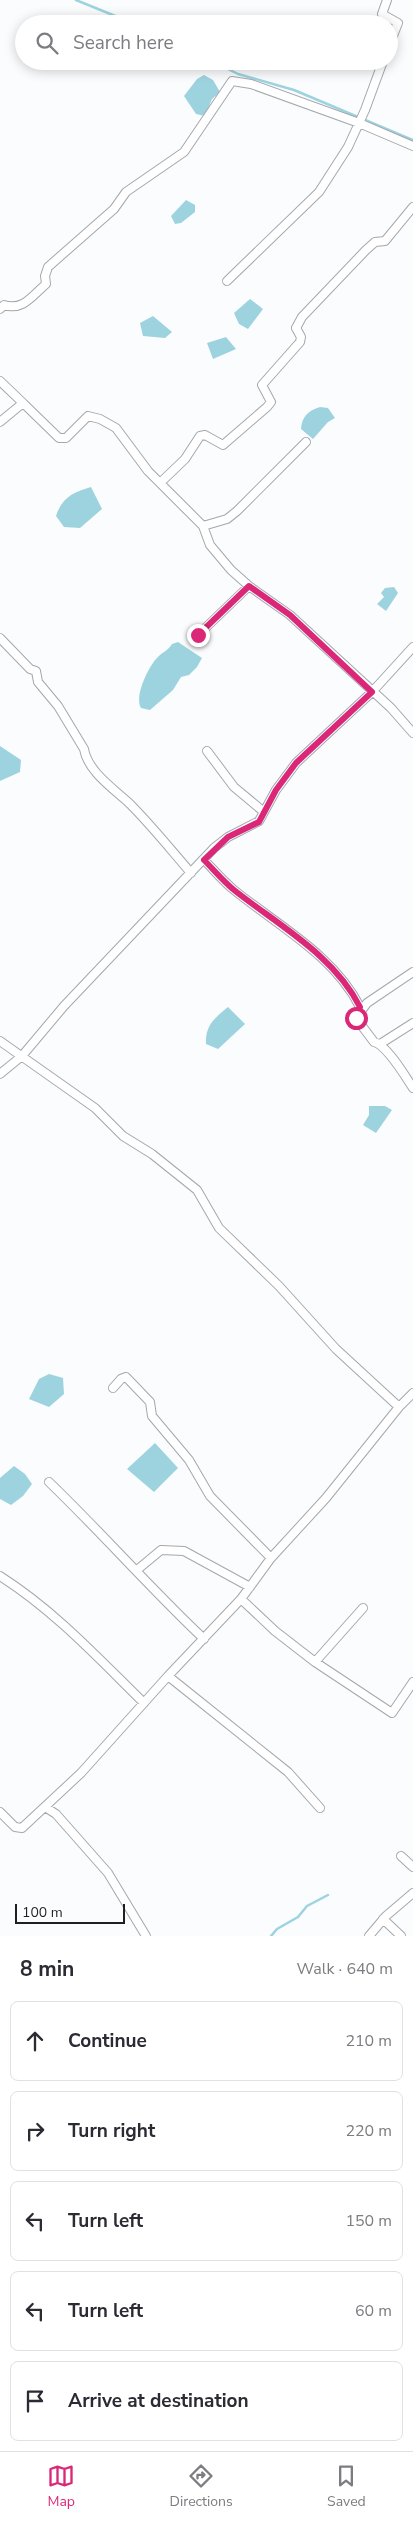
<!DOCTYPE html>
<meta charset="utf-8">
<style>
body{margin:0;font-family:"Nunito Sans",sans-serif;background:#f2f2f3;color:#2b2b33}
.scale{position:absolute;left:15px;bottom:12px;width:110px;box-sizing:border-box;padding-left:5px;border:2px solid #1e2022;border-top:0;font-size:14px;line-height:18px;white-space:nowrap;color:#1e2022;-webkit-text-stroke:4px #fff;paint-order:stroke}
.stop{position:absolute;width:15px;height:15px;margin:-11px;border:4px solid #db2777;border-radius:50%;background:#fff}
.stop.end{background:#db2777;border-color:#fff;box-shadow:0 1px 5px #0008}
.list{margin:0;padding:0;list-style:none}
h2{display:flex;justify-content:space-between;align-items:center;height:65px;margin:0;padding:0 20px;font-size:21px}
h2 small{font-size:16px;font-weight:400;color:#7c7c81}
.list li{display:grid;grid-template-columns:32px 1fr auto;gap:15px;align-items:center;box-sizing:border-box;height:80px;margin:0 10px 10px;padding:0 10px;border:1px solid #e1e1e2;border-radius:8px}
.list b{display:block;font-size:19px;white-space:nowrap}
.list em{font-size:16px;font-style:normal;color:#7c7c81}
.icon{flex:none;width:28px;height:28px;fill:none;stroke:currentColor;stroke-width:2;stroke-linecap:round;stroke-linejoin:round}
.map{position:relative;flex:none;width:413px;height:1936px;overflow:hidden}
.search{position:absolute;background:#fff;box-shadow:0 2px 12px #0003;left:15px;right:15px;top:15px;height:55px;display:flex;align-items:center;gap:12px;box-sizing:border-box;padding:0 18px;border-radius:28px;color:#7c7c81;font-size:19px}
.sheet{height:515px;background:#fff}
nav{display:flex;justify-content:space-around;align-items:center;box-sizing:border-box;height:70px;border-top:1px solid #e1e1e2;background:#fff;font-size:14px;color:#7c7c81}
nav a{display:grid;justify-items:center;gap:2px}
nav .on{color:#db2777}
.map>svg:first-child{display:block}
.water{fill:#9dd3df}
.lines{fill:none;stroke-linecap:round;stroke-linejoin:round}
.stream{stroke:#9dd3df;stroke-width:2.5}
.minor-casing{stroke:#a3a8ad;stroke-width:10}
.minor{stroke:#fff;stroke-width:8}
.route{stroke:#db2777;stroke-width:6}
</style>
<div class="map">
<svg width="413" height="1936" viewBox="0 0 413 1936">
<rect width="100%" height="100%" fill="#fafcfe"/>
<path class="water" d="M204,75l9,5 7,12 -8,7 -7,17 -9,-2 -12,-18 13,-17z
M186,200l9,5v7l-14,11 -6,1 -4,-8z
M250,299l13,10 -15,20 -9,-5 -5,-11z
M153,316l19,16 -7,6 -22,-2 -3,-13z
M226,337l10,12 -23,10 -6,-16z
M320,407l8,1 7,10 -7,4 -15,17 -12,-10c1,-13 7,-18 19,-22z
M91,487l11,22 -22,19 -16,-1 -8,-11c6,-19 18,-24 35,-29z
M394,587l4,6 -12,18 -9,-7 7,-7 -3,-4 4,-5z
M178,642l24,16 -5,9 -8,8 -8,2 -8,13 -23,20 -9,-2c-7,-11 7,-41 16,-50 5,-6 11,-7 15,-14z
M0,746l21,14 -1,12 -20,9z
M228,1007l17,17 -27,25 -12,-5c-1,-19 9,-26 22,-37z
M369,1106h16l7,4 -16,23 -13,-8 6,-10z
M49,1374l14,4 1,16 -15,13 -20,-8 10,-20z
M155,1443l23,25 -24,24 -27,-23z
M14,1466l11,8 7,10 -9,12 -12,9 -11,-6v-21z"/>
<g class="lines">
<path class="stream" d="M76,0l59,24
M212,61l26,13 56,16 119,50
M271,1936l6,-7 21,-12 9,-11 21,-11"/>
<g class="minor-casing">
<path id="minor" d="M387,0l-5,14 16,9 -9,23
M227,281l92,-89 29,-45 17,-37 18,-49
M0,309l4,-4c19,6 28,-9 42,-21l-1,-8 3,-9 66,-58 12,-17 58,-40 48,-71 19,3 108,39 54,23
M0,381l23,22 -23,19
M23,403l36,35h7l22,-22 12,3 16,9 32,43 55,55 7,19 21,25 18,16 41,29 101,93 22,25
M161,482l24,-23 15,-23 5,-1 18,10 44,-38 4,-5 -9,-17 38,-43 1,-5 -5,-9 6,-11 64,-67 9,-8 10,-1 28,-34
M203,526l24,-7 10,-8 69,-69
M198,635l51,-49
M0,638l30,31 6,2 2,11 20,24 26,43c4,23 30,40 46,55 22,22 41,46 61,69
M207,751l27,36 30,25
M204,860c10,10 19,21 30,30 43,35 100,65 126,117l-4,11 18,24c13,3 31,34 39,46
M359,1014l8,-11 46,-31
M0,1041l95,67 28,28 29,18 45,36 22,38 60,58 57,63 63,58 14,-14
M380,1044l33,-21
M0,1074l22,-18 42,-50 150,-158 14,-11 31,-16 17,-31 20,-27 76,-71 41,-45
M113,1388l8,-9 5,-2 24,25 2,14 37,44 21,36 61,62
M49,1482c53,51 101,106 155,157
M137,1570l24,-20 23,1 66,36
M0,1576c55,35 98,82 144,127
M241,1599l34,32 40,31 77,51 21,-31
M315,1662l48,-54
M168,1676l120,96 32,36
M45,1807l11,7 52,59 38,63
M0,1812l15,15 7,1 59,-55 87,-97 73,-77 30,-41 55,-60 73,-91
M401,1856l12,11
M383,1919l18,17
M369,1936l17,-20 27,-23"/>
</g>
<use href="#minor" class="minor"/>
</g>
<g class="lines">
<path class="route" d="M198,635l51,-49 41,29 82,77 -76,71 -20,27 -17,32 -31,15 -24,23c10,10 19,21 30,30 44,35 100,65 126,117l-4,11"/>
</g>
</svg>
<div class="scale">100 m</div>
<div class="stop" style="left:356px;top:1018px"></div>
<div class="stop end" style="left:198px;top:635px"></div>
<div class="search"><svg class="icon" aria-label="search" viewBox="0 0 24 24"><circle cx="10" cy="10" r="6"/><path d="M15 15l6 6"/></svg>Search here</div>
</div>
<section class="sheet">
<h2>8 min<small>Walk · 640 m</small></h2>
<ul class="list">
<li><svg class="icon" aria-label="ahead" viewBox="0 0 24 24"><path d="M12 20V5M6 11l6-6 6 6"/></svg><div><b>Continue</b></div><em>210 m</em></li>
<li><svg class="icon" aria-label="right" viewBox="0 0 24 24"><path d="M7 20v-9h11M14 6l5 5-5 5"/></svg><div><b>Turn right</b></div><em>220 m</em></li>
<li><svg class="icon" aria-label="left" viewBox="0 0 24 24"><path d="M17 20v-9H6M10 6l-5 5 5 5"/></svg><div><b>Turn left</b></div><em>150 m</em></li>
<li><svg class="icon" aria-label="left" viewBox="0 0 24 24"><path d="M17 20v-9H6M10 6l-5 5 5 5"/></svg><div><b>Turn left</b></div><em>60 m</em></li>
<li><svg class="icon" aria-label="arrive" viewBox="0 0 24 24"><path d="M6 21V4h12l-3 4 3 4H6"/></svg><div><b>Arrive at destination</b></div></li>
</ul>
</section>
<nav>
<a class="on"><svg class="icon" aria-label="map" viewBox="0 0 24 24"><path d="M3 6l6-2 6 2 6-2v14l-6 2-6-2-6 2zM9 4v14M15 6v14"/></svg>Map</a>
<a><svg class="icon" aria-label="directions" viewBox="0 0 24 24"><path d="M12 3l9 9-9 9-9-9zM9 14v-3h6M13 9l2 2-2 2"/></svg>Directions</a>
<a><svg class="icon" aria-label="saved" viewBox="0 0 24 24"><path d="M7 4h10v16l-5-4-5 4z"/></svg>Saved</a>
</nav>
